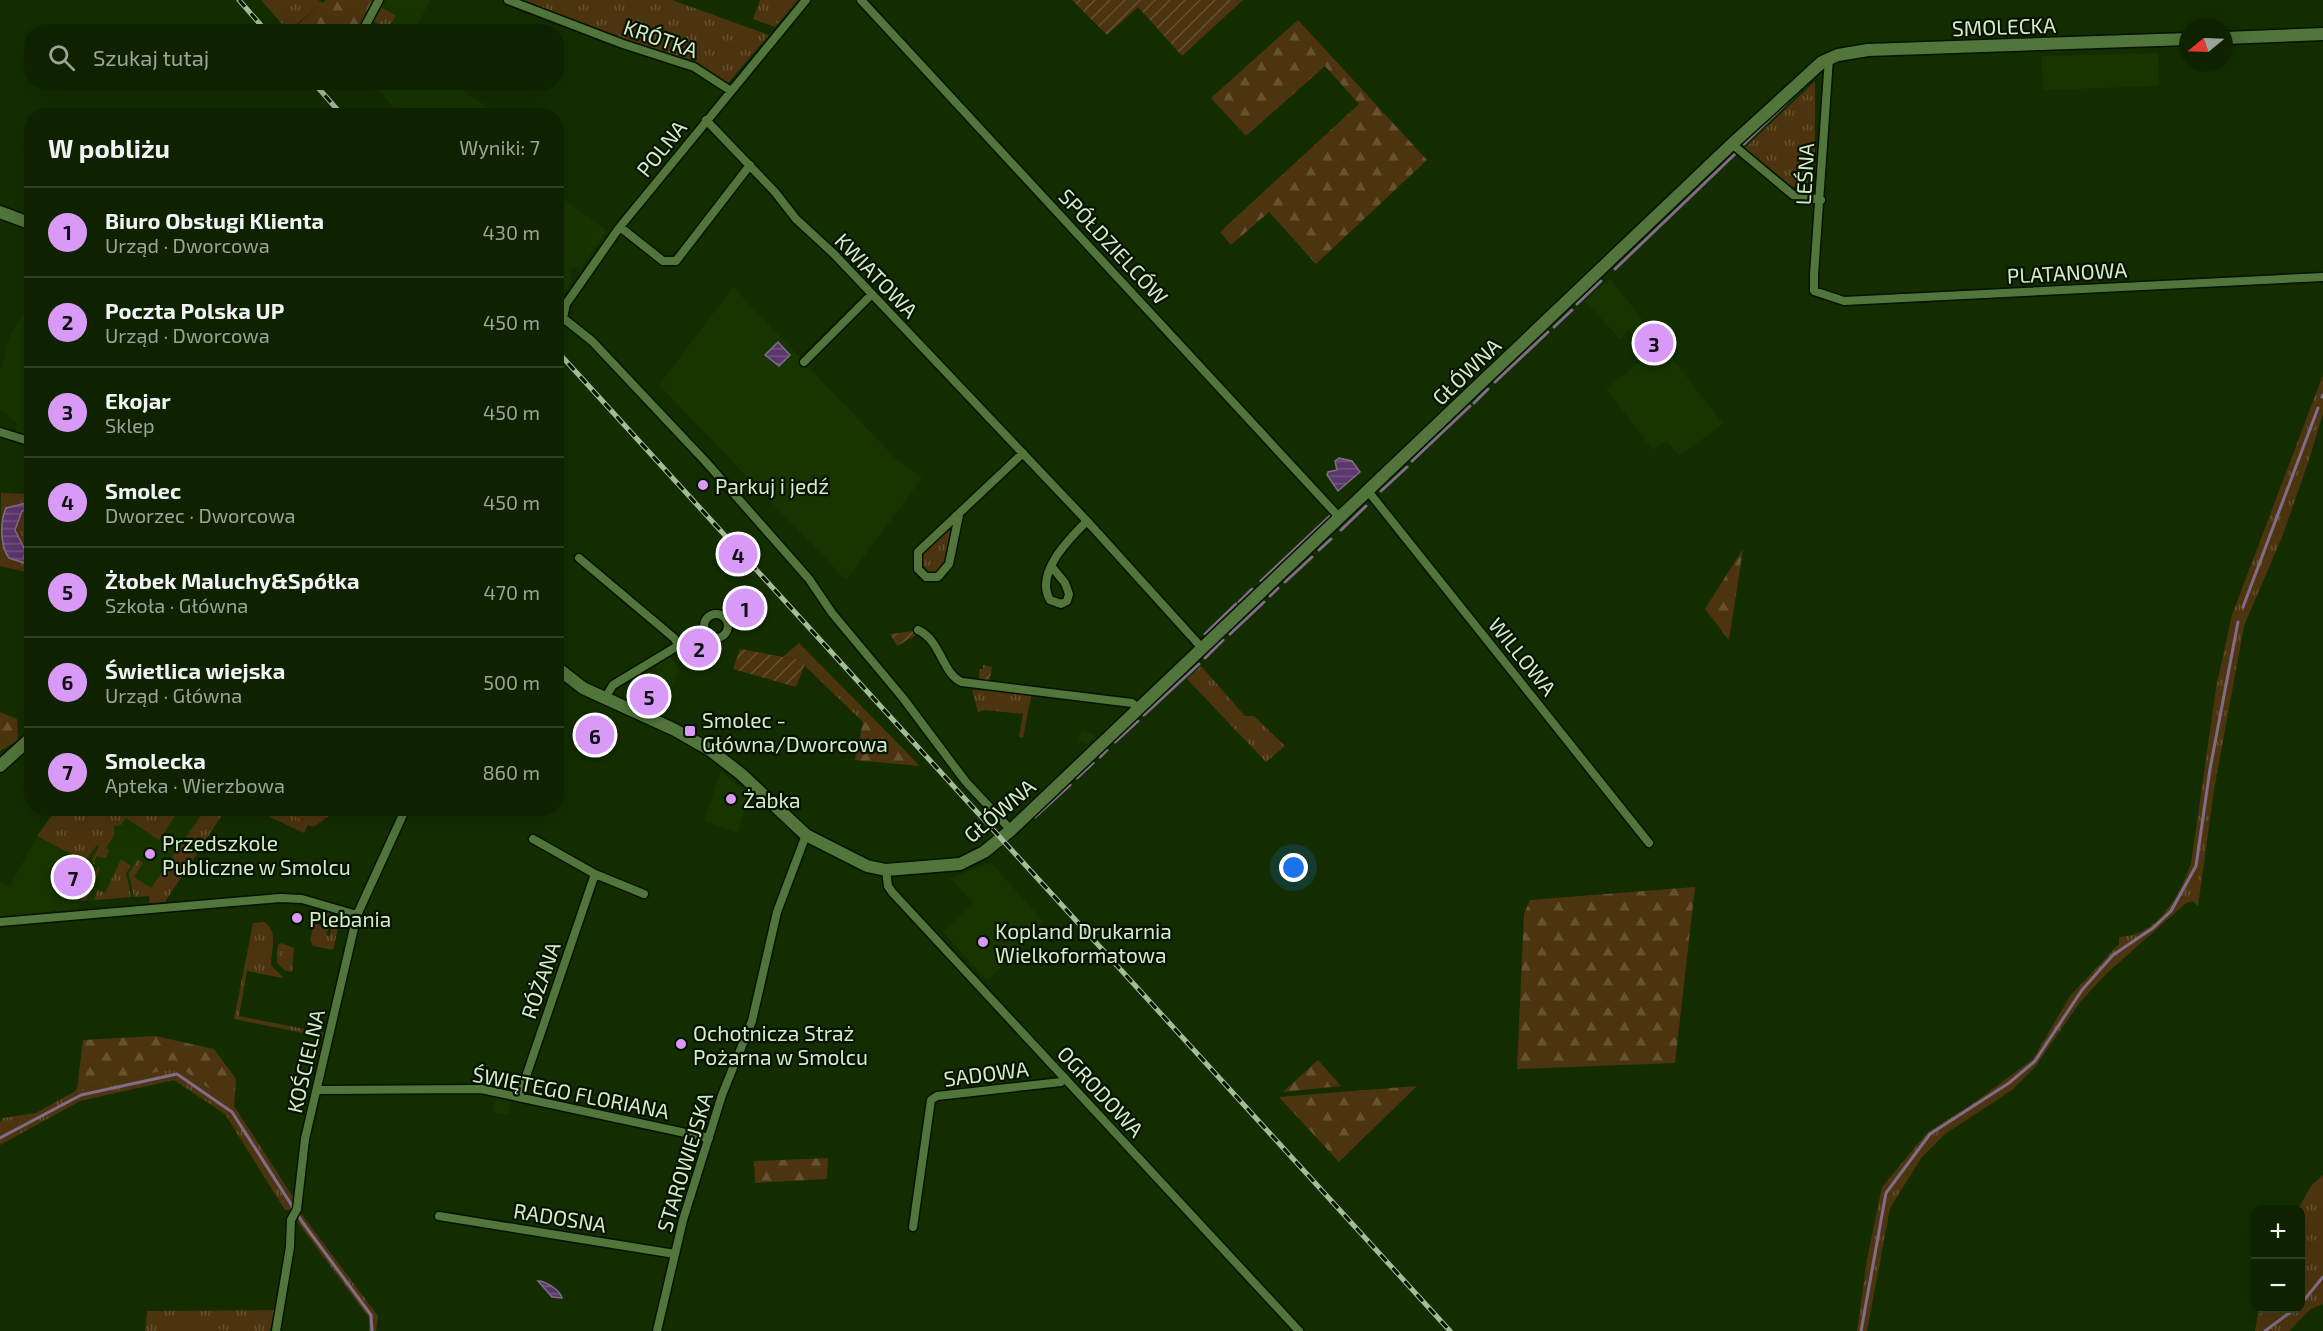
<!DOCTYPE html>
<html lang="pl">
<meta charset="utf-8">
<style>
body{margin:0;font-family:"Exo 2",sans-serif;background:#182a0a;color:#f1f3f6}
.controls{position:absolute;right:18px;bottom:18px;display:grid;overflow:hidden;border-radius:12px;box-shadow:0 6px 24px #0002}
.controls button{width:54px;height:54px;display:grid;place-items:center;padding:0;border:0;border-bottom:2px solid #2f3f22;background:#0f2200;color:#f1f3f6;font:30px sans-serif}
.compass{position:absolute;left:2179px;top:18px;width:54px;height:54px;border-radius:50%;background:#0f2200;box-shadow:0 6px 24px #0002;rotate:251deg}
.you{position:absolute;left:1294px;top:868px;width:21px;height:21px;margin:-15px;border:4px solid #fff;border-radius:50%;background:#1a73e8;box-shadow:0 0 0 9px #1a73e833}
.badge{display:grid;place-items:center;width:39px;height:39px;border-radius:50%;background:#d99af7;color:#111;font-size:20px;font-weight:700}
.pin{position:absolute;translate:-50% -50%;border:3px solid #fff;box-shadow:0 2px 6px #0006}
.list{margin:0;padding:0;list-style:none}
h2{display:flex;justify-content:space-between;align-items:center;height:78px;margin:0;padding:0 24px;font-size:26px}
h2 small{font-size:20px;font-weight:400;color:#9ba499}
.list li{display:grid;grid-template-columns:39px 1fr auto;gap:18px;align-items:center;box-sizing:border-box;height:90px;padding:0 24px;border-top:2px solid #2f3f22}
.list b{display:block;font-size:22px;white-space:nowrap}
.list p{margin:0;font-size:20px;white-space:nowrap;color:#9ba499}
.list em{font-size:20px;font-style:normal;color:#9ba499}
.icon{flex:none;width:33px;height:33px;fill:none;stroke:currentColor;stroke-width:2;stroke-linecap:round;stroke-linejoin:round}
.map{position:relative;flex:none;width:2323px;height:1331px;overflow:hidden}
.search{position:absolute;background:#0f2200;box-shadow:0 6px 24px #0002;left:24px;top:24px;width:540px;height:66px;display:flex;align-items:center;gap:15px;box-sizing:border-box;padding:0 21px;border-radius:24px;color:#9ba499;font-size:22px}
.panel{position:absolute;background:#0f2200;box-shadow:0 6px 24px #0002;left:24px;top:108px;width:540px;height:708px;border-radius:24px}
.map>svg:first-child{display:block}
.built{fill:#183500}
.grass{fill:url(#grass-tufts)}
.forest{fill:url(#forest-firs)}
.garden{fill:url(#garden-furrows)}
.pitch{fill:#4c340f}
.water{fill:url(#water-rules);stroke:#816d89;stroke-width:1.5}
.lines{fill:none;stroke-linecap:round;stroke-linejoin:round}
.stream{stroke:#816d89;stroke-width:3}
.street-casing{stroke:#041400;stroke-width:11}
.secondary-casing{stroke:#041400;stroke-width:15}
.street{stroke:#51753a;stroke-width:8}
.secondary{stroke:#51753a;stroke-width:12}
.rail-casing{stroke:#a6bc99;stroke-width:5}
.rail{stroke:#061300;stroke-width:3;stroke-dasharray:9;stroke-linecap:butt}
.poi-dot{fill:#d99af7;stroke:#061300;stroke-width:2}
.labels{text-anchor:middle;dominant-baseline:central;stroke-width:4.5;stroke-linejoin:round;paint-order:stroke}
.street-label{font-size:21px;fill:#d6ebcb;stroke:#061300}
.poi-label{font-size:21px;fill:#d6ebcb;stroke:#061300;text-anchor:start}
</style>
<div class="map">
<svg width="2323" height="1331" viewBox="0 0 2323 1331">
<defs>
<pattern id="grass-tufts" width="24" height="20" patternUnits="userSpaceOnUse" patternTransform="scale(1.5)"><rect width="24" height="20" fill="#4c340f"/><path d="M3 7l-1-3M5 7V3M7 7l1-3M15 17l-1-3M17 17v-4M19 17l1-3" fill="none" stroke="#655231"/></pattern>
<pattern id="forest-firs" width="22" height="20" patternUnits="userSpaceOnUse" patternTransform="scale(1.5)"><rect width="22" height="20" fill="#4c340f"/><path d="M5 1l3.5 6h-7zM16 11l3.5 6h-7z" fill="#655231"/></pattern>
<pattern id="garden-furrows" width="10" height="10" patternUnits="userSpaceOnUse" patternTransform="scale(1.5)"><rect width="10" height="10" fill="#4c340f"/><path d="M-1 1l2-2M0 10L10 0M9 11l2-2" fill="none" stroke="#655231"/></pattern>
<pattern id="water-rules" width="6" height="5" patternUnits="userSpaceOnUse" patternTransform="scale(1.5)"><rect width="6" height="5" fill="#5c376d"/><path d="M0 2.5h6" fill="none" stroke="#735480"/></pattern>
</defs>
<rect width="100%" height="100%" fill="#142d00"/>
<path class="built" d="M385,0h46l-16,28 5,3 -53,1 6,-11 14,9 9,-13 -15,-10z
M2158,53l1,33 -116,4 -2,-34z
M372,83h94l-4,6 30,22 -3,5 -94,-1v-6z
M557,194l50,37 -26,37 -7,-1 -5,7 3,7 -7,11 -8,-3z
M1610,278l113,146 -44,32 -12,-16 -14,10 -47,-61 42,-34 -19,-25 -9,9 -35,-38z
M733,287l161,170 28,21 -76,102 -187,-195z
M31,299v139l-16,-4 2,-10 -17,-16v-36l11,-39z
M670,657l9,11 -16,49 -36,-18 9,-21 5,-4 5,6 13,-8 -4,-6z
M1082,730l14,6 -9,8 -9,-4z
M721,771l29,25 -13,37 -33,-12z
M57,809h169l-61,93 -15,1 -1,-7 -68,5 -3,8 -78,8v-36l10,5 31,-57z
M991,863l53,59 -24,21 3,4 -36,33 -44,-48 30,-29 -23,-25z
M496,1098l15,3 -3,13 -15,-2z"/>
<path class="grass" d="M261,0h57l5,3 -35,28z
M517,0h155l97,35 -41,48 -39,-22 -91,-29z
M760,0h38l-23,27 -22,-8z
M381,7l15,9 -9,14 -14,-9z
M1815,81v74l-3,25 -13,9 -14,-6 -41,-34z
M2323,375v38l-14,47 -27,77 -38,89 -30,164 -16,116 -5,-5 -7,2 -81,72 -25,27 -45,65 -23,23 -67,44 -23,23 -32,51 -23,123h-10l10,-72 15,-72 45,-54 48,-31 58,-43 37,-63 49,-52v-7c39,-1 60,-41 72,-73l25,-176 16,-73z
M1,493l30,1v79l-31,-7z
M947,529l5,3 -10,39 -10,4 -9,-5 -3,-12z
M799,643l71,72 -7,7 -59,-57 2,-4 -23,-4z
M1201,666l44,50h9l31,30 -19,16 -79,-83z
M972,690l60,2 -9,46 -4,-1 4,-23 -38,-4 -7,2z
M202,808l24,1 -61,93 -15,1 -1,-7 -15,1 -5,-24 9,-14 5,4 -9,14 17,11 51,-74 -2,-3z
M57,809v-1l123,1 -21,31 -33,-22 -5,7 -7,1v9l-8,13 3,2 -3,8 -9,-2 -4,7 7,5 -14,33h-5l17,-34 -6,-7 7,-14 -2,-1 -12,16 -48,-25z
M274,809h6l23,11 6,-11h25l-3,5 -17,13 -6,-2 -4,8 -34,-16z
M121,859l10,7 -5,7 5,24 -37,3 4,-10 7,3z
M316,910h2l25,8 -5,8 -25,-6z
M264,922c15,9 7,28 7,43l11,11v2l-35,-7 -8,45 85,17 -1,4 -89,-18 19,-96z
M314,924l16,3 -4,8 4,1 1,-9 7,1 -5,22 -20,-4 -3,-6z
M281,943l13,5 -2,24 -8,-2 -7,-7 1,-18z
M179,1067l55,39 63,97 -4,7h-8l-60,-96 -51,-34 -94,21 -80,44v-23l3,-4 33,-5 41,-23z
M2323,1175v129l-12,5 -22,22h-34l4,-22 41,-1v-98l-2,-1 13,-23z
M300,1212l78,104 -2,15h-7v-13l-73,-98z
M274,1310l-4,21h-125l2,-20z"/>
<path class="forest" d="M326,0h49l-17,31 -69,1z
M1298,20l129,140 -111,104 -47,-52 -38,33 -11,-13 139,-128 -34,-38 -79,70 -35,-38z
M1743,549l-14,91 -24,-31z
M0,712l17,7 1,21 -18,11z
M870,715l50,51 -65,-6 8,-38z
M1695,887l-20,176 -158,6 7,-155 6,-14z
M155,1036l59,13 22,30 -2,27 -55,-39 -102,23 6,-50z
M1318,1060l23,26 -58,6z
M1417,1086l-78,76 -60,-65z
M828,1158l-1,21 -72,4 -1,-22z"/>
<path class="garden" d="M1072,0h171l-61,56 -44,-49 -31,28z
M914,631l4,3 -21,12 -7,-12z
M740,649l66,12 -10,26 -63,-18z
M983,665l9,2 -3,17 -11,-2 2,-13h3z"/>
<path class="pitch" d="M280,809h29l-6,11z
M169,1319l61,12h-63z"/>
<path class="water" d="M778,342l12,13 -11,11 -14,-11z
M1339,458l13,3 8,11 -22,19 -11,-16 1,-3 9,-2 -2,-9z
M31,502v6l-9,3 -7,19 10,20 -1,8 7,4v3l-22,-7c-9,-12 -9,-36 -3,-50z
M538,1281c8,0 22,9 24,17l-10,-1z"/>
<g class="lines">
<path class="stream" d="M1744,144l60,-58
M1615,269l120,-115
M1577,304l24,-23
M1554,327l18,-17
M1495,382l53,-50
M2322,397l1,-2
M1474,403l14,-14
M1412,461l58,-55
M1381,491l26,-24
M1341,530l25,-24
M1319,550l12,-11
M1261,581l69,-65
M1285,582l27,-25
M1270,596l8,-8
M1239,602l13,-13
M2243,607l75,-199
M1205,634l31,-30
M1230,634l34,-32
M1205,658l18,-18
M1144,715l55,-51
M1115,742l23,-21
M1100,757l7,-7
M1077,778l16,-15
M1035,817l35,-32
M0,1138l81,-43 96,-21 55,38 71,111 68,92 1,16
M2300,1305l23,-28
M1861,1331l25,-138 44,-59 79,-51 26,-22 47,-71 31,-35 40,-27 18,-17 25,-45 14,-97 28,-147
M2265,1331l31,-23"/>
<g class="street-casing">
<path id="street" d="M508,0l115,44 71,23 37,24
M861,0l479,518
M362,32l17,-32
M1829,58l-15,217v16l30,10 479,-24
M706,120l69,72 21,27 38,35 253,267 115,127
M1732,144l61,51 28,5
M620,227l43,34h13l74,-96
M563,318l29,23 114,121 103,117 23,34 71,85 63,84 45,48
M556,327l7,-9 3,-14 53,-76 187,-228
M804,362l68,-68
M0,432l32,10
M1368,491l281,352
M959,515l-10,49 -11,13h-12l-8,-8v-17l105,-99
M579,558l95,80 5,7
M1052,567l13,16 4,11 -2,7 -6,3 -11,-4c-16,-27 20,-62 37,-79
M704 626a12 12 0 1 1 24 0a12 12 0 1 1-24 0Z
M918,630c23,10 24,44 44,52l170,21 7,6
M605,698l8,-13 91,-55
M533,839l62,35 49,20
M886,870l2,16 4,6 407,439
M0,922l280,-24 22,1 55,16
M317,1090l164,-1 228,49
M519,1097l76,-223
M439,1216l236,38
M913,1227l18,-127 6,-4 124,-14 4,-4
M276,1331l14,-84 1,-27 6,-11 8,-70 52,-224 49,-107
M657,1331l26,-111 39,-125 30,-74 25,-109 29,-77"/>
</g>
<g class="secondary-casing">
<path id="secondary" d="M2224,38l99,-4
M0,212l32,12
M556,667l27,21 92,42 35,20 31,24 65,61 61,31 19,4 74,-6 24,-12 27,-22 721,-686 90,-82 16,-7 30,-5 320,-11
M0,766l32,-29"/>
</g>
<use href="#street" class="street"/>
<use href="#secondary" class="secondary"/>
<g class="rail-casing">
<path id="rail" d="M239,0l28,32
M313,82l30,34
M556,350l894,981"/>
</g>
<use href="#rail" class="rail"/>
</g>
<g class="poi-dot">
<circle cx="703" cy="485" r="6"/>
<rect x="684" y="725" width="12" height="12" rx="3"/>
<circle cx="731" cy="799" r="6"/>
<circle cx="150" cy="854" r="6"/>
<circle cx="297" cy="918" r="6"/>
<circle cx="983" cy="942" r="6"/>
<circle cx="681" cy="1044" r="6"/>
</g>
<g class="labels">
<g class="street-label">
<text transform="translate(2004 26) rotate(-2)">SMOLECKA</text>
<text transform="translate(661 38) rotate(19)">KRÓTKA</text>
<text transform="translate(661 148) rotate(-51)">POLNA</text>
<text transform="translate(1804 174) rotate(-87)">LEŚNA</text>
<text transform="translate(1114 246) rotate(47)">SPÓŁDZIELCÓW</text>
<text transform="translate(2067 272) rotate(-3)">PLATANOWA</text>
<text transform="translate(877 275) rotate(46)">KWIATOWA</text>
<text transform="translate(1466 371) rotate(-44)">GŁÓWNA</text>
<text transform="translate(1523 656) rotate(51)">WILLOWA</text>
<text transform="translate(999 810) rotate(-40)">GŁÓWNA</text>
<text transform="translate(540 980) rotate(-71)">RÓŻANA</text>
<text transform="translate(305 1061) rotate(-77)">KOŚCIELNA</text>
<text transform="translate(986 1073) rotate(-7)">SADOWA</text>
<text transform="translate(1101 1091) rotate(47)">OGRODOWA</text>
<text transform="translate(571 1092) rotate(11)">ŚWIĘTEGO FLORIANA</text>
<text transform="translate(684 1162) rotate(-73)">STAROWIEJSKA</text>
<text transform="translate(560 1217) rotate(9)">RADOSNA</text>
</g>
<g class="poi-label">
<text x="715" y="485">Parkuj i jedź</text>
<text x="702" y="719">Smolec -<tspan x="702" dy="24">Główna/Dworcowa</tspan></text>
<text x="743" y="799">Żabka</text>
<text x="162" y="842">Przedszkole<tspan x="162" dy="24">Publiczne w Smolcu</tspan></text>
<text x="309" y="918">Plebania</text>
<text x="995" y="930">Kopland Drukarnia<tspan x="995" dy="24">Wielkoformatowa</tspan></text>
<text x="693" y="1032">Ochotnicza Straż<tspan x="693" dy="24">Pożarna w Smolcu</tspan></text>
</g>
</g>
</svg>
<div class="controls">
<button>+</button>
<button>−</button>
</div>
<svg class="compass" viewBox="-18 -18 36 36"><path d="M0-13l5 13h-10z" fill="#e53935"/><path d="M0 13l5-13h-10z" fill="#9ba499"/></svg>
<div class="you"></div>
<div class="pin badge" style="left:745px;top:608px">1</div>
<div class="pin badge" style="left:699px;top:648px">2</div>
<div class="pin badge" style="left:1654px;top:343px">3</div>
<div class="pin badge" style="left:738px;top:554px">4</div>
<div class="pin badge" style="left:649px;top:696px">5</div>
<div class="pin badge" style="left:595px;top:735px">6</div>
<div class="pin badge" style="left:73px;top:877px">7</div>
<div class="search"><svg class="icon" aria-label="search" viewBox="0 0 24 24"><circle cx="10" cy="10" r="6"/><path d="M15 15l6 6"/></svg>Szukaj tutaj</div>
<section class="panel">
<h2>W pobliżu<small>Wyniki: 7</small></h2>
<ul class="list">
<li><span class="badge">1</span><div><b>Biuro Obsługi Klienta</b><p>Urząd · Dworcowa</p></div><em>430 m</em></li>
<li><span class="badge">2</span><div><b>Poczta Polska UP</b><p>Urząd · Dworcowa</p></div><em>450 m</em></li>
<li><span class="badge">3</span><div><b>Ekojar</b><p>Sklep</p></div><em>450 m</em></li>
<li><span class="badge">4</span><div><b>Smolec</b><p>Dworzec · Dworcowa</p></div><em>450 m</em></li>
<li><span class="badge">5</span><div><b>Żłobek Maluchy&amp;Spółka</b><p>Szkoła · Główna</p></div><em>470 m</em></li>
<li><span class="badge">6</span><div><b>Świetlica wiejska</b><p>Urząd · Główna</p></div><em>500 m</em></li>
<li><span class="badge">7</span><div><b>Smolecka</b><p>Apteka · Wierzbowa</p></div><em>860 m</em></li>
</ul>
</section>
</div>
